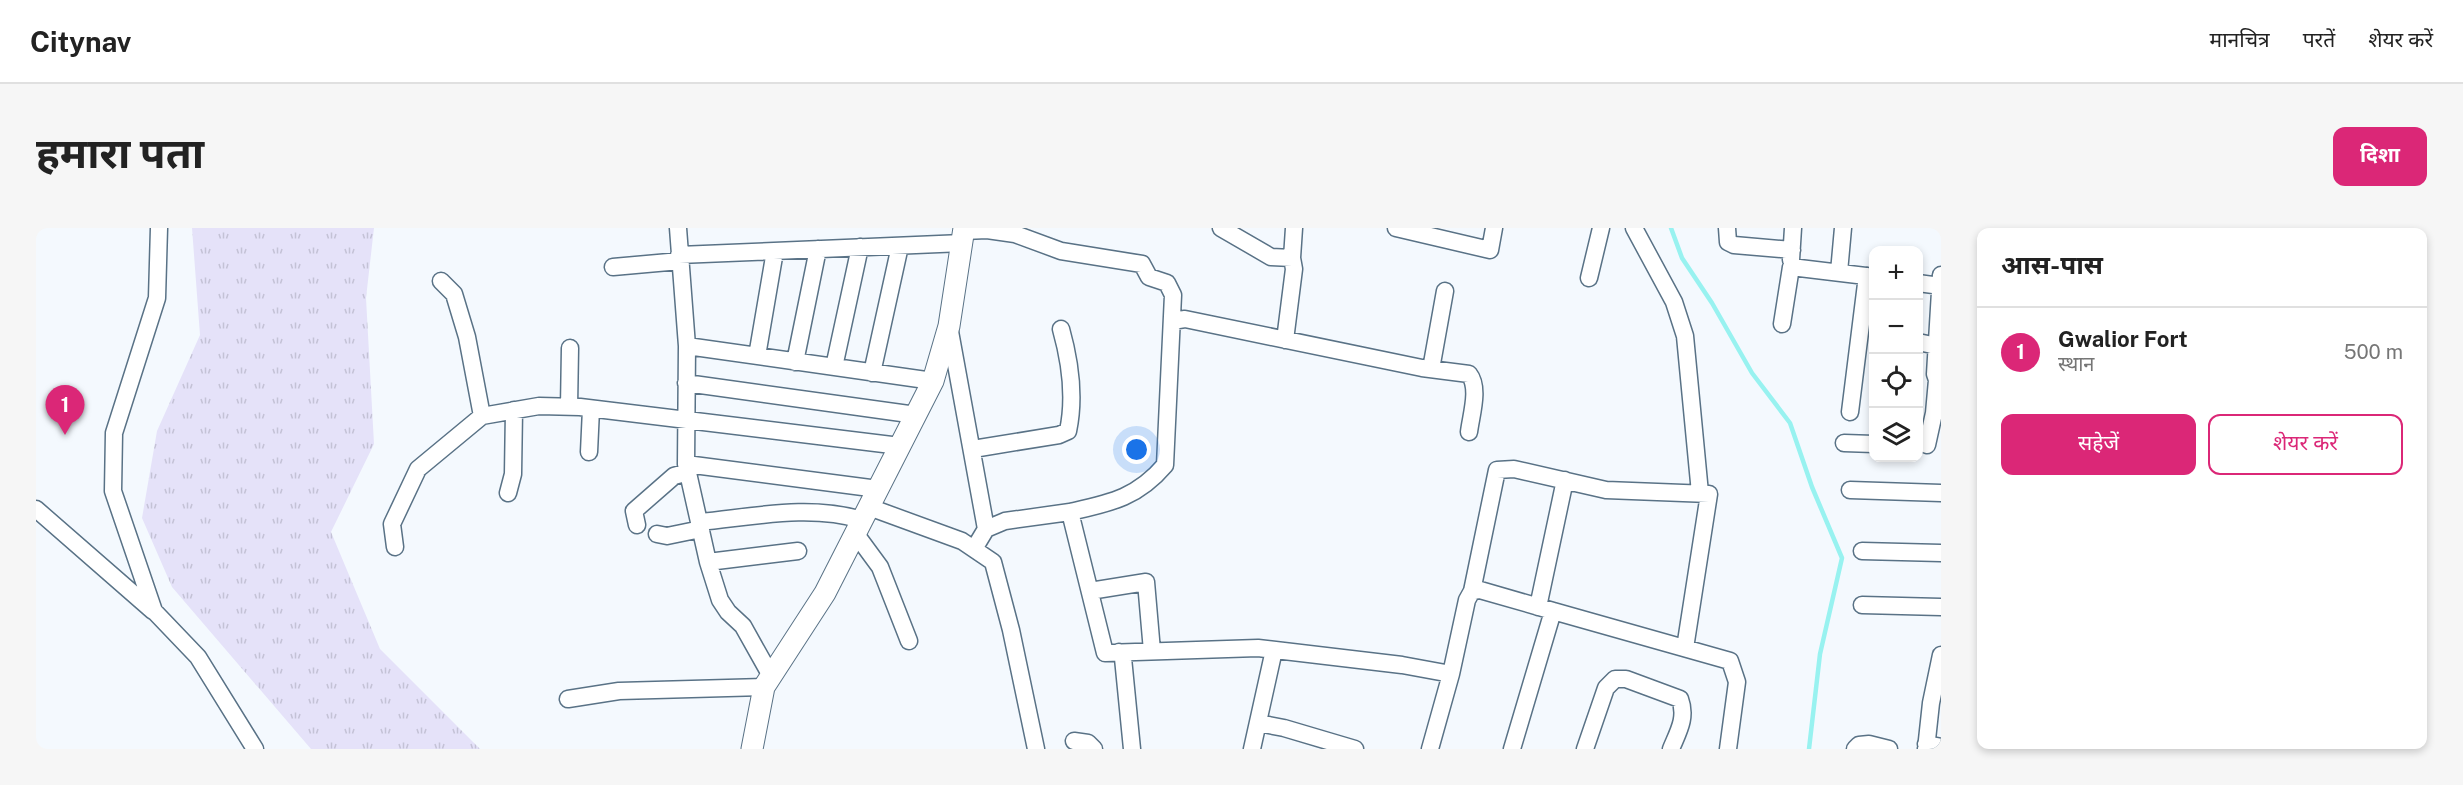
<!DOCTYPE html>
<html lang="hi">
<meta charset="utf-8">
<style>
body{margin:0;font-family:"Public Sans","Noto Sans Devanagari",sans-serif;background:#f6f6f6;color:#222}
.controls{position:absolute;right:18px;top:18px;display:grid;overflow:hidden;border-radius:12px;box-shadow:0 3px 9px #0003}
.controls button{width:54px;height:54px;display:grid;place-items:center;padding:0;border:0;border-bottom:2px solid #e0e0e0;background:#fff;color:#222;font:30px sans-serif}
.you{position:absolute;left:1101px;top:222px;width:21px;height:21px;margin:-15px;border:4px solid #fff;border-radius:50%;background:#1a73e8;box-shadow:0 0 0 9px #1a73e833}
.badge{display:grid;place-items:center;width:39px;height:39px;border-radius:50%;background:#db2777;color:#fff;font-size:20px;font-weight:700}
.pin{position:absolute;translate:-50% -50px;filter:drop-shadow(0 2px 3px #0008)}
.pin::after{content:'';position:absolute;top:32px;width:21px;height:18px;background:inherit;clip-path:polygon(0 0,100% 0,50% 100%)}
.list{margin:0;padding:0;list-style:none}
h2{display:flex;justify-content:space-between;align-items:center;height:78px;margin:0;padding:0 24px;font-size:26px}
h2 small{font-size:20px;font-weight:400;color:#767676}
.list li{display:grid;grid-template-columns:39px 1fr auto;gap:18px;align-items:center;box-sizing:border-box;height:90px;padding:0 24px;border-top:2px solid #e0e0e0}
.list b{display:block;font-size:22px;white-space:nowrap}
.list p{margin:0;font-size:20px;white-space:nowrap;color:#767676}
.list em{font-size:20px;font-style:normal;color:#767676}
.actions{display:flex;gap:12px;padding:18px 24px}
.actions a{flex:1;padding:14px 0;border:2px solid #db2777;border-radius:12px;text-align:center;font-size:21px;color:#db2777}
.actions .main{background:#db2777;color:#fff}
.icon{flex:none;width:33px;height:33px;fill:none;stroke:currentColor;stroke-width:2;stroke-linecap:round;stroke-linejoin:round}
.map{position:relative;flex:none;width:1905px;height:521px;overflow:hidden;border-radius:12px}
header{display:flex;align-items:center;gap:36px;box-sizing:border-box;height:84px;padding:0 30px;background:#fff;border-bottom:2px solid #e0e0e0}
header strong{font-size:28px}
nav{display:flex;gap:33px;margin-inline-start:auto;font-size:21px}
.intro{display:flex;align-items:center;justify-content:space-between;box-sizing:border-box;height:144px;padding:0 36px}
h1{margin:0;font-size:42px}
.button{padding:15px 27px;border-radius:12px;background:#db2777;color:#fff;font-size:21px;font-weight:700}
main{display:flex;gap:36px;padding:0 36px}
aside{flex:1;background:#fff;border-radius:12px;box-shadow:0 3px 9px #0003}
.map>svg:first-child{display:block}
.grass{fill:url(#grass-tufts)}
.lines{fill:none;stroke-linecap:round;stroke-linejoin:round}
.stream{stroke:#98f2f0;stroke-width:4.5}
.minor-casing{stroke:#597286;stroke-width:19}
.major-casing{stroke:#597286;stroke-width:23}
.minor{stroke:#fff;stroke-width:16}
.major{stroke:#fff;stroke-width:21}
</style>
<header>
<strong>Citynav</strong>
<nav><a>मानचित्र</a><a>परतें</a><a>शेयर करें</a></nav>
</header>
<div class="intro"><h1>हमारा पता</h1><a class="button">दिशा</a></div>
<main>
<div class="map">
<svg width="1905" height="521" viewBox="0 0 1905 521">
<defs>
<pattern id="grass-tufts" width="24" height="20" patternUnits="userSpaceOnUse" patternTransform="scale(1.5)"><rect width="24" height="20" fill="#e5e2f9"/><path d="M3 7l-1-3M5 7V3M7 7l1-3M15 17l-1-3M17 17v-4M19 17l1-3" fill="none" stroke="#c4c2d6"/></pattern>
</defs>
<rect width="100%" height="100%" fill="#f4f9fe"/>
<path class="grass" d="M156,0h182l-8,70 8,146 -43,88 49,117 100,100h-169l-139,-162 -30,-69 15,-87 43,-96z"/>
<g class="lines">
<path class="stream" d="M1635,0l11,30 30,45 40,70 38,50 22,64 30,71 -22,96 -11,95"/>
<g class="minor-casing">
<path id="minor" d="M123,0l-2,70 -43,135 -1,58 41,120 44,46 57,92
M642,0l9,118 -1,118 22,98 12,38 8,12 15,14 28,50
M1185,0l50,29 21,1
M1360,0l94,22 4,-22
M1598,0l40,74 11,34 15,157
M1691,0l1,14 6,3 58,5
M928,3l23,-1 28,4 46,17 81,13 7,13 18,6 6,12 -8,170c-28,33 -55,38 -95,47l35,141 153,-5 144,17 49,9 16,-74 5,-9 8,-1 73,21
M643,27l284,-12
M1755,32l2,-32
M577,39l67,-6
M1803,44l4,-44
M1905,47l-6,99 2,6 4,1
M1553,50l12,-50
M405,53l13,13 13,43 15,79
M1882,55l23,3
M1136,93l13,-2 237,49 47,6c11,14 2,41 0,58
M1746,96l9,-57 83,10
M913,98l37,203
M1249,112l9,-71 -2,-11 2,-30
M1882,114l19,4
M651,118l246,35
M721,128l18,-105
M759,134l23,-113
M798,139l26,-120
M1395,141l14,-78
M836,145l28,-127
M650,155l230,32
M533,179l1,-59
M1814,184l17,-136
M1808,215l30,1
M1891,217l7,-32 3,-33
M937,221l86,-14 9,-4c7,-33 2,-70 -7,-102
M553,224l2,-43
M650,236l192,25
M1814,262l91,3
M472,265l5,-19 1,-64
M833,279l93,34 31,21 18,68 25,119
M0,281l117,102
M663,294c54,-5 110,-18 163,-2
M601,297l-3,-14 40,-35 14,-4
M819,305l25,34 29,74
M621,306l10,2 34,-7
M359,319l-3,-23 26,-55 64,-53 57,-10 41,1 320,39
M938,321l12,-20 19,-8 65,-9
M1826,323l79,2
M672,334l90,-11
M1054,363l56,-9 6,69
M1436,363l25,-121 17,-1 92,21 103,4 -24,154
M1826,377l79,2
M1502,379l27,-127
M1083,424l4,6 9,91
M532,471l51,-8 145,-4
M1222,495l26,5 71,21
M1038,513l14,2 6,6
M1890,516l15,3
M1216,521l22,-99
M1394,521l21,-75
M1476,521l41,-138 177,50 7,21 -9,67
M1549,521l21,-61 9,-9h11l54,20c7,19 -2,33 -9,50
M1819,521l4,-4 10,-1 20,5
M1890,521l5,-46 10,-48"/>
</g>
<g class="major-casing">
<path id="major" d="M716,521l12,-62 61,-94 108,-212 16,-55 15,-98"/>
</g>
<use href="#minor" class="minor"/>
<use href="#major" class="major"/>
</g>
</svg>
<div class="controls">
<button>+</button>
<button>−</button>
<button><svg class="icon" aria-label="locate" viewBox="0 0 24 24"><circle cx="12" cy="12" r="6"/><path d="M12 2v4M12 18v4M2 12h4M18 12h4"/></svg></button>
<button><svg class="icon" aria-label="layers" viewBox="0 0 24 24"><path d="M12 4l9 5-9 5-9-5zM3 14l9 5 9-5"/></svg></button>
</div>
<div class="you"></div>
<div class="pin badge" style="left:29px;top:207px">1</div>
</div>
<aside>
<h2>आस-पास<small></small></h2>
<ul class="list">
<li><span class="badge">1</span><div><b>Gwalior Fort</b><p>स्थान</p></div><em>500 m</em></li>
</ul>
<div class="actions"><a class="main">सहेजें</a><a>शेयर करें</a></div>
</aside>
</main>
